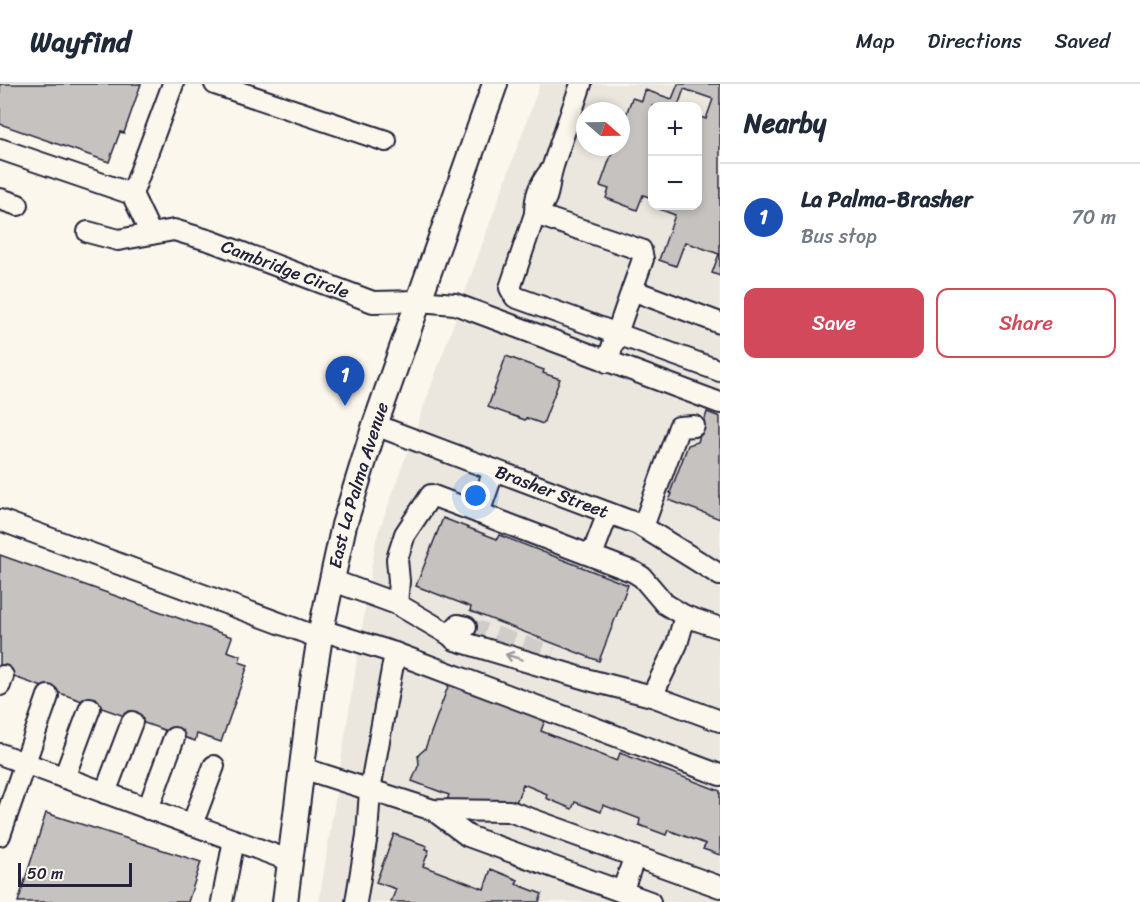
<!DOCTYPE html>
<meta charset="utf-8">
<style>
body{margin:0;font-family:Sriracha,sans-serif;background:#f2f2f3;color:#1f2937}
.controls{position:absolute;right:18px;top:18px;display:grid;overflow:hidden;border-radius:12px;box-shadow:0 3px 9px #0003}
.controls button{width:54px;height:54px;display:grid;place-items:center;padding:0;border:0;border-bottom:2px solid #e0e1e3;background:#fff;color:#1f2937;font:30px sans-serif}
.compass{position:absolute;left:576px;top:18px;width:54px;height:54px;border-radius:50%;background:#fff;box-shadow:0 3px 9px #0003;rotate:110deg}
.scale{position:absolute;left:18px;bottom:15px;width:114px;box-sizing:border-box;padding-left:6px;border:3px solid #22223b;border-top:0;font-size:16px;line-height:21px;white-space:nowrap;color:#22223b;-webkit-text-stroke:4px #fbf7ec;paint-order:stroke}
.you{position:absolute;left:476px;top:412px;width:21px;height:21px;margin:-15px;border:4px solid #fff;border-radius:50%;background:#1a73e8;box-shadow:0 0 0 9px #1a73e833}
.badge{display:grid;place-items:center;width:39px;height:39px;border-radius:50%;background:#d1495b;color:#fff;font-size:20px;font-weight:700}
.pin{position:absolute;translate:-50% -50px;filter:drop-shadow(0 2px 3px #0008)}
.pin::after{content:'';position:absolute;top:32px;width:21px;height:18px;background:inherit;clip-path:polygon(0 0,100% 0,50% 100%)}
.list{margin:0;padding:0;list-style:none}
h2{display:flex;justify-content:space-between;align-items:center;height:78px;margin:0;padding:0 24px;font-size:26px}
h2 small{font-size:20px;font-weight:400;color:#747a83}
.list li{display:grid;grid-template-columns:39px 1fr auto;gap:18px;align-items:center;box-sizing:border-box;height:108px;padding:0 24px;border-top:2px solid #e0e1e3}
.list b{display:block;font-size:22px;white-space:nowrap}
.list p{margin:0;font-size:20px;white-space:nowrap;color:#747a83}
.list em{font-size:20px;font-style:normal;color:#747a83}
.actions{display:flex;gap:12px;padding:18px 24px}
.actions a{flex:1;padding:14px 0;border:2px solid #d1495b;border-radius:12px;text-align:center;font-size:21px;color:#d1495b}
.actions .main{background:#d1495b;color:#fff}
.map{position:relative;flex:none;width:720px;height:818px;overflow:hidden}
header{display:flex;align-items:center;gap:36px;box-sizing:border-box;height:84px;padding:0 30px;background:#fff;border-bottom:2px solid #e0e1e3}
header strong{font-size:28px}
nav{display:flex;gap:33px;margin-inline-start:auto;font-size:21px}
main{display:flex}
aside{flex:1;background:#fff}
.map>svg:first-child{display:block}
.built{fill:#ebe7df;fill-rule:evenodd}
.building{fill:#c6c2c0;stroke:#22223b;stroke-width:1.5}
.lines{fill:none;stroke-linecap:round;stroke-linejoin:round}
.minor-tunnel{stroke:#d0ccc9;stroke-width:20;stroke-dasharray:20 10;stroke-linecap:butt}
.minor-casing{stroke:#22223b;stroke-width:24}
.major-casing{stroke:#22223b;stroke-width:28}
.minor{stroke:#fbf7ec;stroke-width:20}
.major{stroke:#fbf7ec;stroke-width:24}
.oneway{stroke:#99979c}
.labels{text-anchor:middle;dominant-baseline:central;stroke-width:4.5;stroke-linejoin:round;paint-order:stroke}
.street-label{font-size:18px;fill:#22223b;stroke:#fbf7ec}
</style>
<header>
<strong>Wayfind</strong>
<nav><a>Map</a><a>Directions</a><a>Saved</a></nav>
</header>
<main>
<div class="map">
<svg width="720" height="818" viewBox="0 0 720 818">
<rect width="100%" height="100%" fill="#fbf7ec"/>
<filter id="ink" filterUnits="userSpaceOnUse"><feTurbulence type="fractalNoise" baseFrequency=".0167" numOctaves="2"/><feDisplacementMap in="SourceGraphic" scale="12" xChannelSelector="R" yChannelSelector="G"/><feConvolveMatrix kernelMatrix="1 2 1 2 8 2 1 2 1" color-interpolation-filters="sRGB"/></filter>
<g filter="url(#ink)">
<path class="built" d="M540,0h180v818h-401l57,-363zM652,22h46v100h-46zM585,27h36v36h-36z"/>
<path class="building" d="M0,0h141l-17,49 -4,-1 -11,30 -109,-38z
M678,0h42v192l-8,-3 7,-19 -34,-12 -9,24 -17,-6 16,-45 -21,-8v-1h44v-90l8,3 7,-20 -29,-10 -6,17h-26v92l-9,-3 -6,15 -31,-12 3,-9 -9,-3 14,-39h7v-18l11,-31 10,3 3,-11 27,9z
M506,272l38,14 -1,3 17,6 -17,45 -17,-6 -1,2 -37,-13z
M707,328l13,5v102l-51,-19 3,-6 -2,-1 18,-48 10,-3z
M443,434l54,21 2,-4 129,50 -29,76 -129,-50 1,-4 -55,-21z
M0,471l232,82 -5,14 14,5 -2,6 9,3 -27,77 -24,-8 -2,7 -195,-69z
M450,597l17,10 78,29 -4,11 76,30 3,-8 100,38v64l-17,-6 3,-5 -38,-14 -2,5 -27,-10 1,-6 -37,-14 -2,7 -26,-10 -3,7 -26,-11 1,-4 -24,-10 -9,24 -68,-5 3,-8 -37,-14 7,-17 -1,-9 7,-6z
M46,729l155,49 -13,40h-170z
M394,750l33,12 -1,3 3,1 -6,16 61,23 7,-20 27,11 -2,4 26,10 -3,8h-148l5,-13 -20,-7z"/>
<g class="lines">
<path class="minor-tunnel" d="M466,543l86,28"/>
<g class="minor-casing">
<g id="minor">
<path d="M215,0l171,57"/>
<path d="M0,65l132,45 19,40"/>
<path d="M551,86c-12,15 -16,25 -16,44 18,-20 11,-27 18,-48 9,-28 19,-55 28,-82"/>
<path d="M132,110l41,-110"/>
<path d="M0,115l18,6"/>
<path id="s1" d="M88,148l30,8 56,-10 37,11 162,61 46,-1 36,3 265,99"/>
<path d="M632,206l11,-31 -2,-9 -106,-36 -25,74 5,9 205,74"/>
<path d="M607,278l25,-72 88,33"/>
<path id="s2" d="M375,341l263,99 82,51"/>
<path d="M479,429l155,59 8,5 23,27 20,12 -8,28 -25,52"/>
<path d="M0,436l320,118"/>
<path d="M643,443l36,-100 15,-1"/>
<path d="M592,471l16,-42"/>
<path d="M331,496l66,24 53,31 5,5 134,40 63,16 68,25"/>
<path d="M397,520l2,-23 -2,-22 8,-25 26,-39 48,18 15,-43"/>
<path d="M685,532l35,12"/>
<path d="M321,546l74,23 325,122"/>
<path d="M450,551l8,-10 8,2"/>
<path d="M0,601l3,-9"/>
<path d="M0,670l291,107"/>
<path d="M302,684l131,42 76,1 211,76"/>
<path d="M64,694l26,-70"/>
<path d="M105,709l27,-71"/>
<path d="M148,725l26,-71"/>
<path d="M433,726l35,26 182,66"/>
<path d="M192,741l22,-59"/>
<path d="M0,751l48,-139"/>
<path d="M622,808l13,-36"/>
<path d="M222,818l12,-62"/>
<path d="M356,818l11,-67 3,-45 25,-137"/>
</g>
</g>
<g class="major-casing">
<g id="major">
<path id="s3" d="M285,818l27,-215 9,-57 23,-105 31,-100 120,-341"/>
</g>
</g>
<use href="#minor" class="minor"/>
<use href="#major" class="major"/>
</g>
<defs><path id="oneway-shaft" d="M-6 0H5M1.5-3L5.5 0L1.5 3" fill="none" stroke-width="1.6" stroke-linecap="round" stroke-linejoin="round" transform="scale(1.5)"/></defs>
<use class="oneway" href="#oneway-shaft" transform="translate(514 573) rotate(-163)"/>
</g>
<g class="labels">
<g class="street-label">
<text stroke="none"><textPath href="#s1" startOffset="206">Cambridge Circle</textPath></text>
<text stroke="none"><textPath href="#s3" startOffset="424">East La Palma Avenue</textPath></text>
<text stroke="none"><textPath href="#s2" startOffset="189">Brasher Street</textPath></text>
</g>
</g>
</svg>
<div class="controls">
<button>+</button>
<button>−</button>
</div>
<svg class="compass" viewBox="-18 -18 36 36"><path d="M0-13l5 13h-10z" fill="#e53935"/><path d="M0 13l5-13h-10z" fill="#747a83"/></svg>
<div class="scale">50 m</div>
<div class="you"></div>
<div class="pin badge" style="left:345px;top:322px;background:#1a4fb4">1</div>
</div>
<aside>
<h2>Nearby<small></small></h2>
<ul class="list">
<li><span class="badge" style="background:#1a4fb4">1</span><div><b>La Palma-Brasher</b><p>Bus stop</p></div><em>70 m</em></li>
</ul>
<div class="actions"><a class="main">Save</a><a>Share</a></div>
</aside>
</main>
